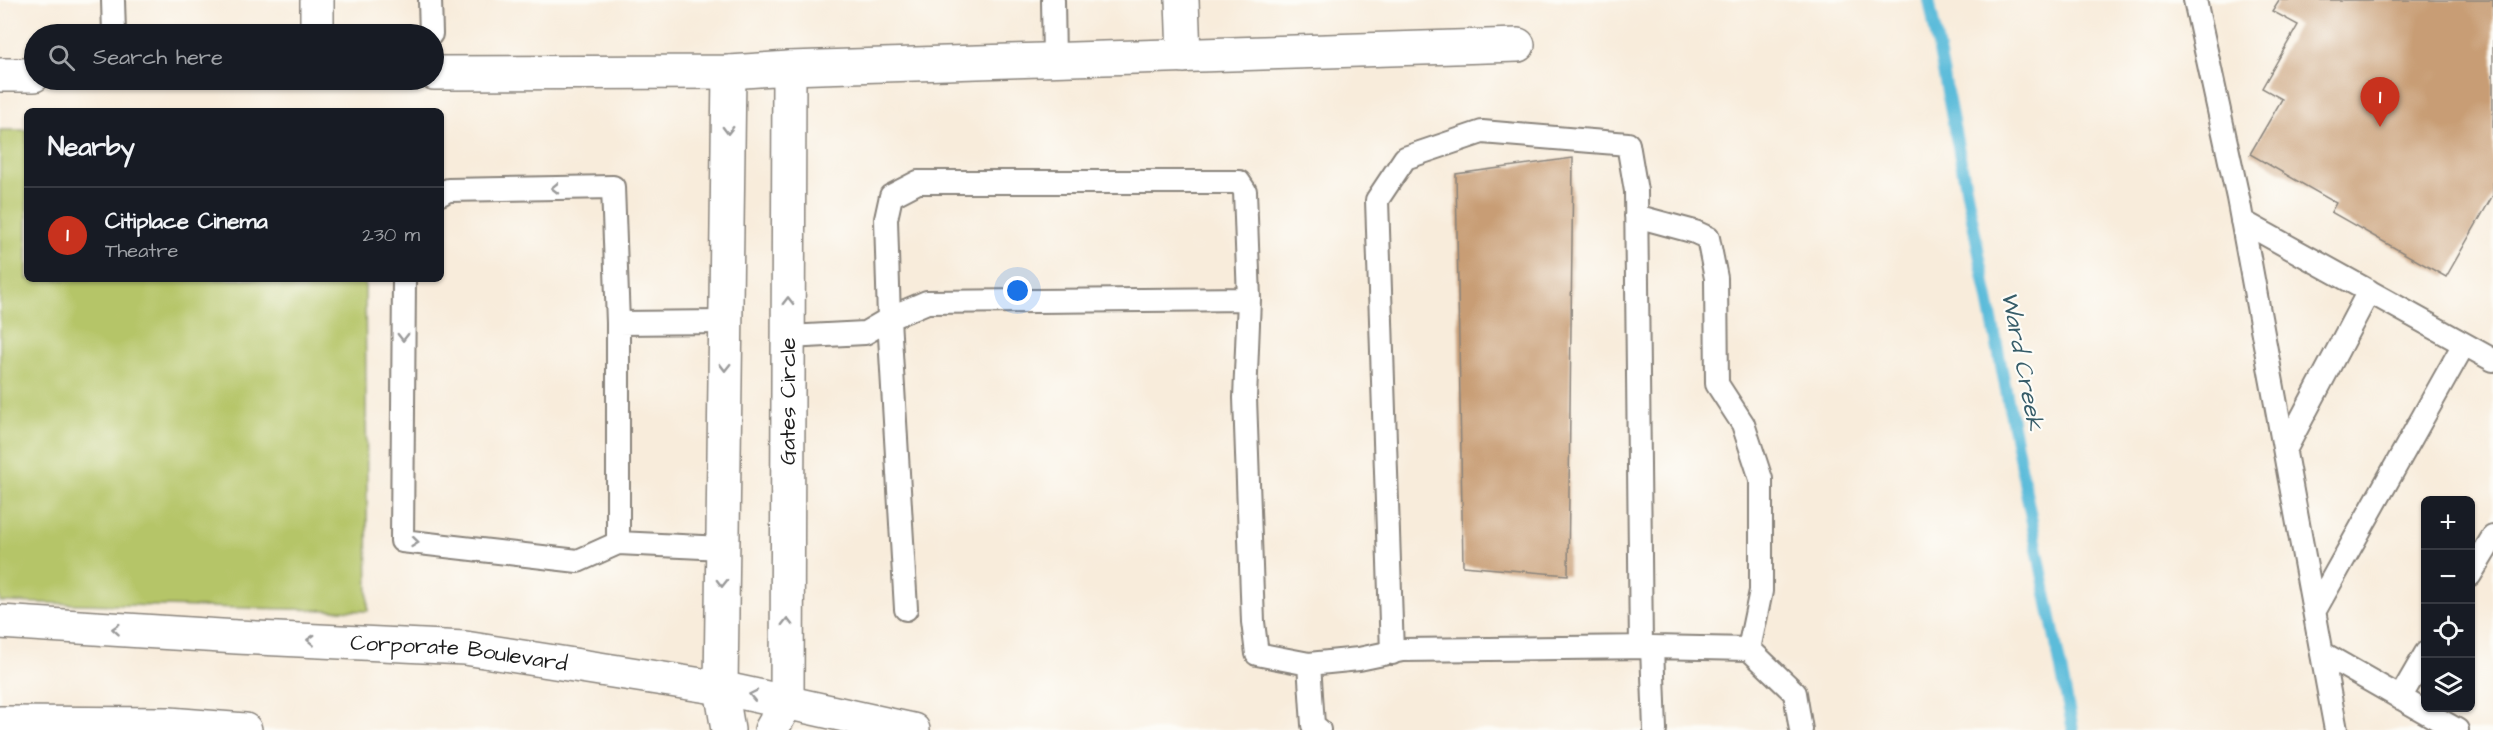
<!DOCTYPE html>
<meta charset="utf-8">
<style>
body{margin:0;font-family:"Architects Daughter",sans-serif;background:#20242c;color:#f1f3f6}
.controls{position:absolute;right:18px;bottom:18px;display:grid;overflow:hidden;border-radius:9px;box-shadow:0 2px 4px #0004}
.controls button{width:54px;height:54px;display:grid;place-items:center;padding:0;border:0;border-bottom:2px solid #363941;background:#171b24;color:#f1f3f6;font:30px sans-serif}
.you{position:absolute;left:1018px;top:291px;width:21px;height:21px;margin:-15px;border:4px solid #fff;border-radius:50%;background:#1a73e8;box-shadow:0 0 0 9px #1a73e833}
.badge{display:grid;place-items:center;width:39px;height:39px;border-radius:50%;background:#c8321e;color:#fff;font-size:20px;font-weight:700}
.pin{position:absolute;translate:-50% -50px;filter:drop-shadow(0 2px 3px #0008)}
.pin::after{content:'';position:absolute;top:32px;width:21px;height:18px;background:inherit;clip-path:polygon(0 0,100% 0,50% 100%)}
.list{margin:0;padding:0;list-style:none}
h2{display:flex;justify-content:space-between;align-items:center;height:78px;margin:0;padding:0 24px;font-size:26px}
h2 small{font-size:20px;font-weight:400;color:#9ea1a6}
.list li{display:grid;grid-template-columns:39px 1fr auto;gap:18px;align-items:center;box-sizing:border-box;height:96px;padding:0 24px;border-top:2px solid #363941}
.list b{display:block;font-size:22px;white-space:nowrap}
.list p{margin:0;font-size:20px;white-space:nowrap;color:#9ea1a6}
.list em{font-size:20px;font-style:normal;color:#9ea1a6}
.icon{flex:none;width:33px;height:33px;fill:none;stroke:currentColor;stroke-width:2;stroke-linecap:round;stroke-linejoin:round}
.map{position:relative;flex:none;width:2493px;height:730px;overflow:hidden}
.search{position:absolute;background:#171b24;box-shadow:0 2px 4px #0004;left:24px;top:24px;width:420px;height:66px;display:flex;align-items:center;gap:15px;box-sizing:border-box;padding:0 21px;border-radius:33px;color:#9ea1a6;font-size:22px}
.panel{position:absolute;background:#171b24;box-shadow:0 2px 4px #0004;left:24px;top:108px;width:420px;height:174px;border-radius:9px}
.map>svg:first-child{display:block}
.green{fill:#b5c568;stroke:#687042;stroke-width:1.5}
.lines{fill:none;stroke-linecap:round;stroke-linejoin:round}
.stream{stroke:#5cbcda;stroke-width:12}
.building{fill:#c89d74}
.service-casing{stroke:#8a847c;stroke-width:26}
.minor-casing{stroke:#8a847c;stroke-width:36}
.tertiary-casing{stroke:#8a847c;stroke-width:36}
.service{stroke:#fff;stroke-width:22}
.minor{stroke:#fff;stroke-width:33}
.tertiary{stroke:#fff;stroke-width:33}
.oneway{stroke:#999}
.labels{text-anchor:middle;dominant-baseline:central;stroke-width:4.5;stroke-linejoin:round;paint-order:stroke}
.street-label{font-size:22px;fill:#1c1c1c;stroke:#fdfcf7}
.water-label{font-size:24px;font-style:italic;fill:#365c68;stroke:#fdfcf7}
</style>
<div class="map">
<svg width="2493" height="730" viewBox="0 0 2493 730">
<rect width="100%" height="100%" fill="#fdfcf7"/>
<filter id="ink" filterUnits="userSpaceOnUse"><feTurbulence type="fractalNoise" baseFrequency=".0167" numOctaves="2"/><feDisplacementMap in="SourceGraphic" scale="12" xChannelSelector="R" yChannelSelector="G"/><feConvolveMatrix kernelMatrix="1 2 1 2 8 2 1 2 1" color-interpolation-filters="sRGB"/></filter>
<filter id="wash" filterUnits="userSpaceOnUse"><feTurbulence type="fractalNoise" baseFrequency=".008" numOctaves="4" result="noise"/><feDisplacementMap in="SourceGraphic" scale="24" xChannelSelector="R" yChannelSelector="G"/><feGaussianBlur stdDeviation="1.35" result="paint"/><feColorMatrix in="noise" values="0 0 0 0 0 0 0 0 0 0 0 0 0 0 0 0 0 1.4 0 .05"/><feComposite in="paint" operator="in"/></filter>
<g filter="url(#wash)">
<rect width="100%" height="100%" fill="#f8ecdb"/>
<path class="green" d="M0,130h27v149h338l3,332 -368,-9z"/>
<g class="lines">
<path class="stream" d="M1929,0l144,730"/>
</g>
<g id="blocks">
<path class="building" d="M2279,0h214v195l-47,82 -115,-65 5,-9 -86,-49 32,-55 -20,-11 36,-63 -26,-14z
M1573,158l-5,417 -105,-9 -7,-392z"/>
</g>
</g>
<g filter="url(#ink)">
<use href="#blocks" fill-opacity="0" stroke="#8a847c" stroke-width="1.5"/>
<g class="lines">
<g class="service-casing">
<path id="service" d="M113,0l1,34
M430,0l1,34
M1053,0l1,60
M2195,0l43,198 98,532
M441,194l7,-4 165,-3 5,136
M1636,216l59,16 13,6 8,40 1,106 26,40 18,55v112l-12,58
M2242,221l251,139
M404,279l-2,262 176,20 40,-18
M788,337l77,-4 29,-17 33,-14 322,-3 -4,99 8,224 4,32 52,10
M2285,450l84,-159
M723,548l-105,-5v-220l107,-1
M2470,575l23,-38
M906,609l-17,-290 -3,-100 5,-23 27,-14h321l6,9 4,108
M2315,610l149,-266
M1392,653l-15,-453 28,-42 77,-26 146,12 8,47 5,456
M2322,653l135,77
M2400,698l26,-45
M1319,730l-6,-5 -4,-61 50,-5 43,-9 250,-3
M1655,730l-3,-83 97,2 46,44 6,37"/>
</g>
<g class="minor-casing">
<g id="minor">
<path d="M317,0v34"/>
<path d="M1182,0l2,56"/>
<path d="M434,73l295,-1 60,-4 729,-23"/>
<path d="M0,75h34"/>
<path d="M728,730l-7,-42 8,-616"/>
<path id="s1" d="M771,730l16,-28 2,-634"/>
</g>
</g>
<g class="tertiary-casing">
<g id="tertiary">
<path id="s2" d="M0,622l237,15 228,11 256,40 192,42"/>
<path d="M0,723l169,1 76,6"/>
</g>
</g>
<use href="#service" class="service"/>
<use href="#minor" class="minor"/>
<use href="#tertiary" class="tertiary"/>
</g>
<defs><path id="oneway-chevron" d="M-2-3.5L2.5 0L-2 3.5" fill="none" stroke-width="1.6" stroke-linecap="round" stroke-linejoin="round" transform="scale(1.5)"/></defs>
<g class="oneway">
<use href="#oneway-chevron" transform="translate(728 130) rotate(91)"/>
<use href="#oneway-chevron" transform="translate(555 188) rotate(179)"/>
<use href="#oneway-chevron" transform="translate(788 301) rotate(-90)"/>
<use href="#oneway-chevron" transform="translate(403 337) rotate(90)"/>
<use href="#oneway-chevron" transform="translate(725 367) rotate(91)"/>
<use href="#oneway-chevron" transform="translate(415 542) rotate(6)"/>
<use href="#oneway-chevron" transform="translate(722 583) rotate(91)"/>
<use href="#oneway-chevron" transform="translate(787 622) rotate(-90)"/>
<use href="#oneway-chevron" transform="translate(116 629) rotate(-176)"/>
<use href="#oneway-chevron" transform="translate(311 640) rotate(-177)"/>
<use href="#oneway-chevron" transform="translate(753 695) rotate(-168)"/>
</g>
</g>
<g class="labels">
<g class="street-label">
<text stroke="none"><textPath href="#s1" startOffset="333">Gates Circle</textPath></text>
<text stroke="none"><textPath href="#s2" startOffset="460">Corporate Boulevard</textPath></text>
</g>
<g class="water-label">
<text transform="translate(2022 361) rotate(79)">Ward Creek</text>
</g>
</g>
</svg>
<div class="controls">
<button>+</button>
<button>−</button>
<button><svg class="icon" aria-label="locate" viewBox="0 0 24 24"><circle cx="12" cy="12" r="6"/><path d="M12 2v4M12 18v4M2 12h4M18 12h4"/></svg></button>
<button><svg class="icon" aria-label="layers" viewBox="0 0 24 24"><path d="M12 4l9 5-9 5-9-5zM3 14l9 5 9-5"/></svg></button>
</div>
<div class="you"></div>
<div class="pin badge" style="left:2380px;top:127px">1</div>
<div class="search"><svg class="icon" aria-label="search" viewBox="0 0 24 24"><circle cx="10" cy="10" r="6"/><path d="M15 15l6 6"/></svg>Search here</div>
<section class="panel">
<h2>Nearby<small></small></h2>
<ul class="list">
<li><span class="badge">1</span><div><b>Citiplace Cinema</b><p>Theatre</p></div><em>230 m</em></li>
</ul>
</section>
</div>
